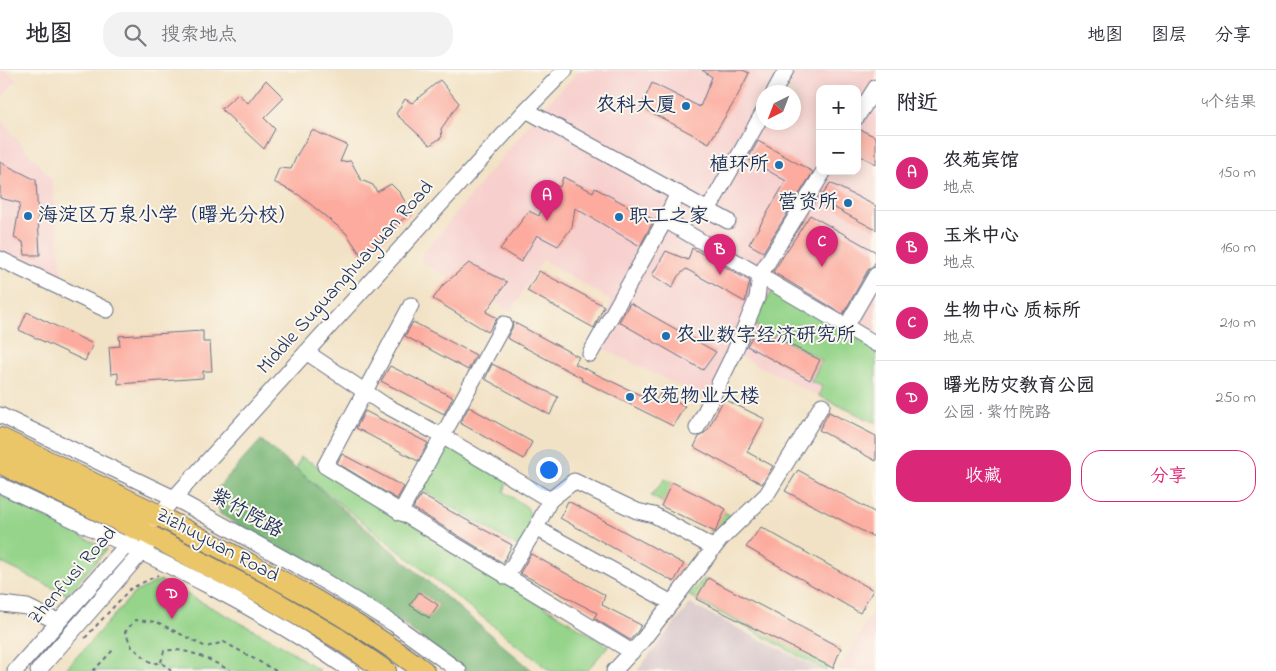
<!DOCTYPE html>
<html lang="zh">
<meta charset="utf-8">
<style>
body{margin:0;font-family:"Indie Flower","LXGW WenKai TC",sans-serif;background:#f2f2f3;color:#2b2b33}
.controls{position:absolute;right:15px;top:15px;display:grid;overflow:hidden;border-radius:10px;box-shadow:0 2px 12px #0003}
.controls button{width:45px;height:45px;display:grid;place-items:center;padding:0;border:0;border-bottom:1px solid #e1e1e2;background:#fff;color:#2b2b33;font:25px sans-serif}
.compass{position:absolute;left:756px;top:15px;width:45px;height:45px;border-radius:50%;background:#fff;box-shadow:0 2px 12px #0003;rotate:222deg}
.you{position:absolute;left:548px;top:399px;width:18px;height:18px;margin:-12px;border:4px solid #fff;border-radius:50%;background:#1a73e8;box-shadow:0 0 0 8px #1a73e833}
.badge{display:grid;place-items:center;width:32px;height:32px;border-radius:50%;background:#db2777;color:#fff;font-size:16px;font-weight:700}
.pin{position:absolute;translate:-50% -41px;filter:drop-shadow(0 1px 2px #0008)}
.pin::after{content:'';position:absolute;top:26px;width:18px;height:15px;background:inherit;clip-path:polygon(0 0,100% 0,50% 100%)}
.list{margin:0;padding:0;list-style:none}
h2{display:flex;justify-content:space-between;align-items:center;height:65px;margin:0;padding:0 20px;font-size:21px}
h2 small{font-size:16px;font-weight:400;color:#7c7c81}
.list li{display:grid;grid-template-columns:32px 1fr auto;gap:15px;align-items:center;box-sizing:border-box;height:75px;padding:0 20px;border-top:1px solid #e1e1e2}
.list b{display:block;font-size:19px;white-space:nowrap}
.list p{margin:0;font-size:16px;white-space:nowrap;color:#7c7c81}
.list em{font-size:16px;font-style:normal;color:#7c7c81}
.actions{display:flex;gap:10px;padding:15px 20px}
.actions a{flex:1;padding:11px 0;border:1px solid #db2777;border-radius:20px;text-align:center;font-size:18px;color:#db2777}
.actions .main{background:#db2777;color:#fff}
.icon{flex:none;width:28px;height:28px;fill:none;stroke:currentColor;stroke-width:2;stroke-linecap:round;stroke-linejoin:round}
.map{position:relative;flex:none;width:876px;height:601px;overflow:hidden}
header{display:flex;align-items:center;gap:30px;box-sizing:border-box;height:70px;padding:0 25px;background:#fff;border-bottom:1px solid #e1e1e2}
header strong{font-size:24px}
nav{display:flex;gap:28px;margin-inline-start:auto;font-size:18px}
.search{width:350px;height:45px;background:#f2f2f3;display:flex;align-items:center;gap:12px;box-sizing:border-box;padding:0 18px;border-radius:20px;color:#7c7c81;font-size:19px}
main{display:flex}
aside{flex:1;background:#fff}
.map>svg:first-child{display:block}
.built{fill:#f7d0ce;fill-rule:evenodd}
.industrial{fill:#d2bec4}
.green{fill:#95d48a;stroke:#588274}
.forest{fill:#78b676;stroke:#4a726a}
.building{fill:#fcab9e}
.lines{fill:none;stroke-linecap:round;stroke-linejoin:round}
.minor-casing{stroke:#666e82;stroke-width:17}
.major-casing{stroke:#666e82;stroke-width:22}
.highway-casing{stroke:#666e82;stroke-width:24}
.path{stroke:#666e82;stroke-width:2;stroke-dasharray:4 4;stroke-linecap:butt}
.minor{stroke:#fff;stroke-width:15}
.major{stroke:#ebc669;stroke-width:20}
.highway{stroke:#ebc669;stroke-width:22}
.poi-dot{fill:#1f6fb2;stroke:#fbf7ec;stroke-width:2}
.labels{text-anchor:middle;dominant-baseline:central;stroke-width:4;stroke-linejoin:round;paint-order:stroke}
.poi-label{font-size:20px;fill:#1b2f5e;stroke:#fbf7ec;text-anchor:start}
.street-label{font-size:20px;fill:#1b2f5e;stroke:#fbf7ec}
</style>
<header>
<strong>地图</strong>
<div class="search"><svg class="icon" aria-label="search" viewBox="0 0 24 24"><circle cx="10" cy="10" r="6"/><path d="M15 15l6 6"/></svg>搜索地点</div>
<nav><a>地图</a><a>图层</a><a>分享</a></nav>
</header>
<main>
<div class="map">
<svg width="876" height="601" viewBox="0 0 876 601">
<rect width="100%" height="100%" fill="#fbf7ec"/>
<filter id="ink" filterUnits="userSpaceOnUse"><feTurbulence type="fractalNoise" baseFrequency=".02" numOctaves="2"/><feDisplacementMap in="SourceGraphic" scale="10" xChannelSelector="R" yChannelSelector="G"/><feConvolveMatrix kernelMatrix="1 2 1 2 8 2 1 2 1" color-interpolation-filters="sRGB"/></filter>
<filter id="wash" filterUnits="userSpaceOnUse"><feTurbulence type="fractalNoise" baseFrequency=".0096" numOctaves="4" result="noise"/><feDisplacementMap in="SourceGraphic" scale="20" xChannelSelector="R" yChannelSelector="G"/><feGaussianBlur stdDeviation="1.12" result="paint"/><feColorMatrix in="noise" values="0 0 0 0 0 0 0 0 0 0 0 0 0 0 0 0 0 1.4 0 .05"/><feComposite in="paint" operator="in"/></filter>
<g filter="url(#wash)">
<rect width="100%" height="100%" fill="#f2e2c5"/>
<path class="built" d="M0,0h7l10,10 -17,19z
M580,0h296v356l-142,-73 -24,48 -115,-56 17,-44 -69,-41 -32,51 -89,-48 -1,-7 118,-144zM820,19h37v82h-37zM764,22h30v30h-30z
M0,49l52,61 11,103 -63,-32z
M876,536v65h-38z"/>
<path class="industrial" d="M690,534l133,67h-186z"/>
<path class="green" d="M775,217l101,62v74l-57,-27 3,-10 -11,-4 11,-22 -70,-36z
M444,373l64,37 -4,12 23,15 6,15 -13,26 -100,-60z
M301,387l40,22 267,167 -21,25h-37l-254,-202z
M665,409l70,39 -14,20 -9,-3 -1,-5 -60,-34z
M0,425l107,54 -40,46 -67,-33z
M704,509l133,70 -11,22 -138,-76z
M160,510l120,64 40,27h-256l70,-78z"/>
<path class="forest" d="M261,370l35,29 237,202h-71l-58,-47 -184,-110 -5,-23z"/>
<g id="blocks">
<path class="building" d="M702,0h41l6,3 -13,26 -27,44 -68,-36 11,-24 48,24 12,-30z
M266,10l18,18 -20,20 11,11 -11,20 -43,-40 17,-15 10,9z
M440,10l19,23 -18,26 1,8 -12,8 -34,-31 9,-15 7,4z
M312,60l35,15 -7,17 11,-1 10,19 12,5 4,7 14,-8 9,9 12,20 -19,13 -4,9 -18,15 -10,5 -15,-22 -47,-38 -25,-13 5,-14 12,1 6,-14z
M861,60l15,7v27l-19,-10v-19z
M758,71l55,31 -50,80 -14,-8 37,-63 -38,-22z
M0,92l36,18 4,75h-15l-2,-13 -9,-4 6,-35 -20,-5z
M563,107l30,15 2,-4 59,32 -14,26 -65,-38 -3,19 -14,19 -21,-11 -16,27 -21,-13 29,-38 10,5 10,-33 11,4z
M830,113l46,23v24l-56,-30z
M810,145l66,37v9l-3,5 -5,4 -25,44 -70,-42z
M692,178l58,33 -5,21 -59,-33 -8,7 -6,12 -20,-13 14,-24 22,9z
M469,193l38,19 -21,30 11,6 -9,14 -55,-33 10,-14z
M539,201l65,35 -10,22 -67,-37z
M630,233l86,49 -13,18 -84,-48z
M27,242l66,32 -8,17 -66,-31z
M413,252l63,33 -8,15 -63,-34z
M513,252l66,35 -4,7 80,38 6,-10 24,14 -12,20 -92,-46 1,-2 -75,-40 5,-10z
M757,258l63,32 -10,20 -63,-34z
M203,261v11h7l2,29h-9v7l-85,6v-11l-7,1 -2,-27 11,-1 -1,-10z
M492,294l66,33 -8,18 -65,-36z
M390,296l63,31 -9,17 -63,-33z
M724,329l41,20 -18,33 26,14 -11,18 -68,-37 5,-10 8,-6z
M469,337l63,35 -8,17 -64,-36z
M365,341l63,32 -10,18 -62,-33z
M829,342l47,24v25l-57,-31z
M342,384l62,33 -7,12 -60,-36z
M798,400l78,43v25l-91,-47z
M672,412l54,27 -11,23 -54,-26z
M421,425l91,50 -9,18 -90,-55z
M568,431l116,63 -10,18 -114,-64z
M761,457l112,63 -13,23 -114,-66z
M531,484l74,41 -3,10 39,20 -3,6 -8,9 -36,-22 3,-5 -77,-40z
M708,508l133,70 -8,20 -137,-69z
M419,522l19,13 -9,13 -19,-13z"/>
</g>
</g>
<g filter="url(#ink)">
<use href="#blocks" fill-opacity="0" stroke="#666e82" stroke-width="1"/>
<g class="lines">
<g class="minor-casing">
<path id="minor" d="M774,22l12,-22
M526,40l202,111
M857,47l19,-30
M678,123l-13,27 211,124
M708,140l56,-99
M0,189l107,51
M411,235l-86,161 307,186
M846,257l30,-52
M306,282l79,53 57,31 108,64 -14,28 136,75
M590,284l75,-134
M0,345l174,83 145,80 75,46 65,47
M697,358l37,-75 23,-55 3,-23 64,-104
M0,415c119,57 242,110 351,186
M550,430l24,-19 63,30 17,4 60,33
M400,443l104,-189
M506,507l30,-49
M2,534l25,3 25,12 8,1
M15,601l125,-141 19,-14 15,-18 352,-388 39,-40
M38,601l109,-125
M614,601l28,-30 78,-101 47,-46 55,-89"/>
</g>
<g class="major-casing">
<path id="major" d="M159,446c91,48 182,93 265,155
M140,460l127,67 72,42 47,32"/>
</g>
<g class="highway-casing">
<path id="highway" d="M0,369l159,77
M0,392l140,68"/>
</g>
<path class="path" d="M85,568l45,-49 28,-14
M161,592l3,-11c22,-5 48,10 67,20
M93,601l22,-23
M171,601l-10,-9 -8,2 -21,-17 -7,-15 10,-12 22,2 49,25 18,-5 52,29"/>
<use href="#minor" class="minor"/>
<use href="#major" class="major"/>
<use href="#highway" class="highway"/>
</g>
</g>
<g class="poi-dot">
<circle cx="686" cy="36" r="5"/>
<circle cx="779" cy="95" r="5"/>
<circle cx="848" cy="133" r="5"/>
<circle cx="28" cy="146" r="5"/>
<circle cx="619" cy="147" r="5"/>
<circle cx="666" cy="266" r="5"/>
<circle cx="630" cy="327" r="5"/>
</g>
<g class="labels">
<g class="poi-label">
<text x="676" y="36" text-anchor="end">农科大厦</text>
<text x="769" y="95" text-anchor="end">植环所</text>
<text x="838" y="133" text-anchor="end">营资所</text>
<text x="38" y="146">海淀区万泉小学（曙光分校）</text>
<text x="629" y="147">职工之家</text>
<text x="676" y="266">农业数字经济研究所</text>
<text x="640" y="327">农苑物业大楼</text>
</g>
<g class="street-label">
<text transform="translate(346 208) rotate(-48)">Middle Suguanghuayuan Road</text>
<text transform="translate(246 444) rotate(29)">紫竹院路</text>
<text transform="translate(217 476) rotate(28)">Zizhuyuan Road</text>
<text transform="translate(73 506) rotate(-49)">Zhenfusi Road</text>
</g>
</g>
</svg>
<div class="controls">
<button>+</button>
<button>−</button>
</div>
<svg class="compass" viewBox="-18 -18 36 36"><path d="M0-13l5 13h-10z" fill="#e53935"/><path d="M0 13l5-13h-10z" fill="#7c7c81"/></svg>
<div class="you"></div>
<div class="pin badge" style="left:547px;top:151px">A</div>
<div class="pin badge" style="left:720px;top:205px">B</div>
<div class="pin badge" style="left:822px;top:197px">C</div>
<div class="pin badge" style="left:172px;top:549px">D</div>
</div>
<aside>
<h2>附近<small>4个结果</small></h2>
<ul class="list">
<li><span class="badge">A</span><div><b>农苑宾馆</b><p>地点</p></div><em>150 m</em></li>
<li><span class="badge">B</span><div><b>玉米中心</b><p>地点</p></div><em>160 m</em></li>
<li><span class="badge">C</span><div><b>生物中心 质标所</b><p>地点</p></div><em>210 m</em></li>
<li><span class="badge">D</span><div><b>曙光防灾教育公园</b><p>公园 · 紫竹院路</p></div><em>250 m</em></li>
</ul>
<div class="actions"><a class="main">收藏</a><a>分享</a></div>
</aside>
</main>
